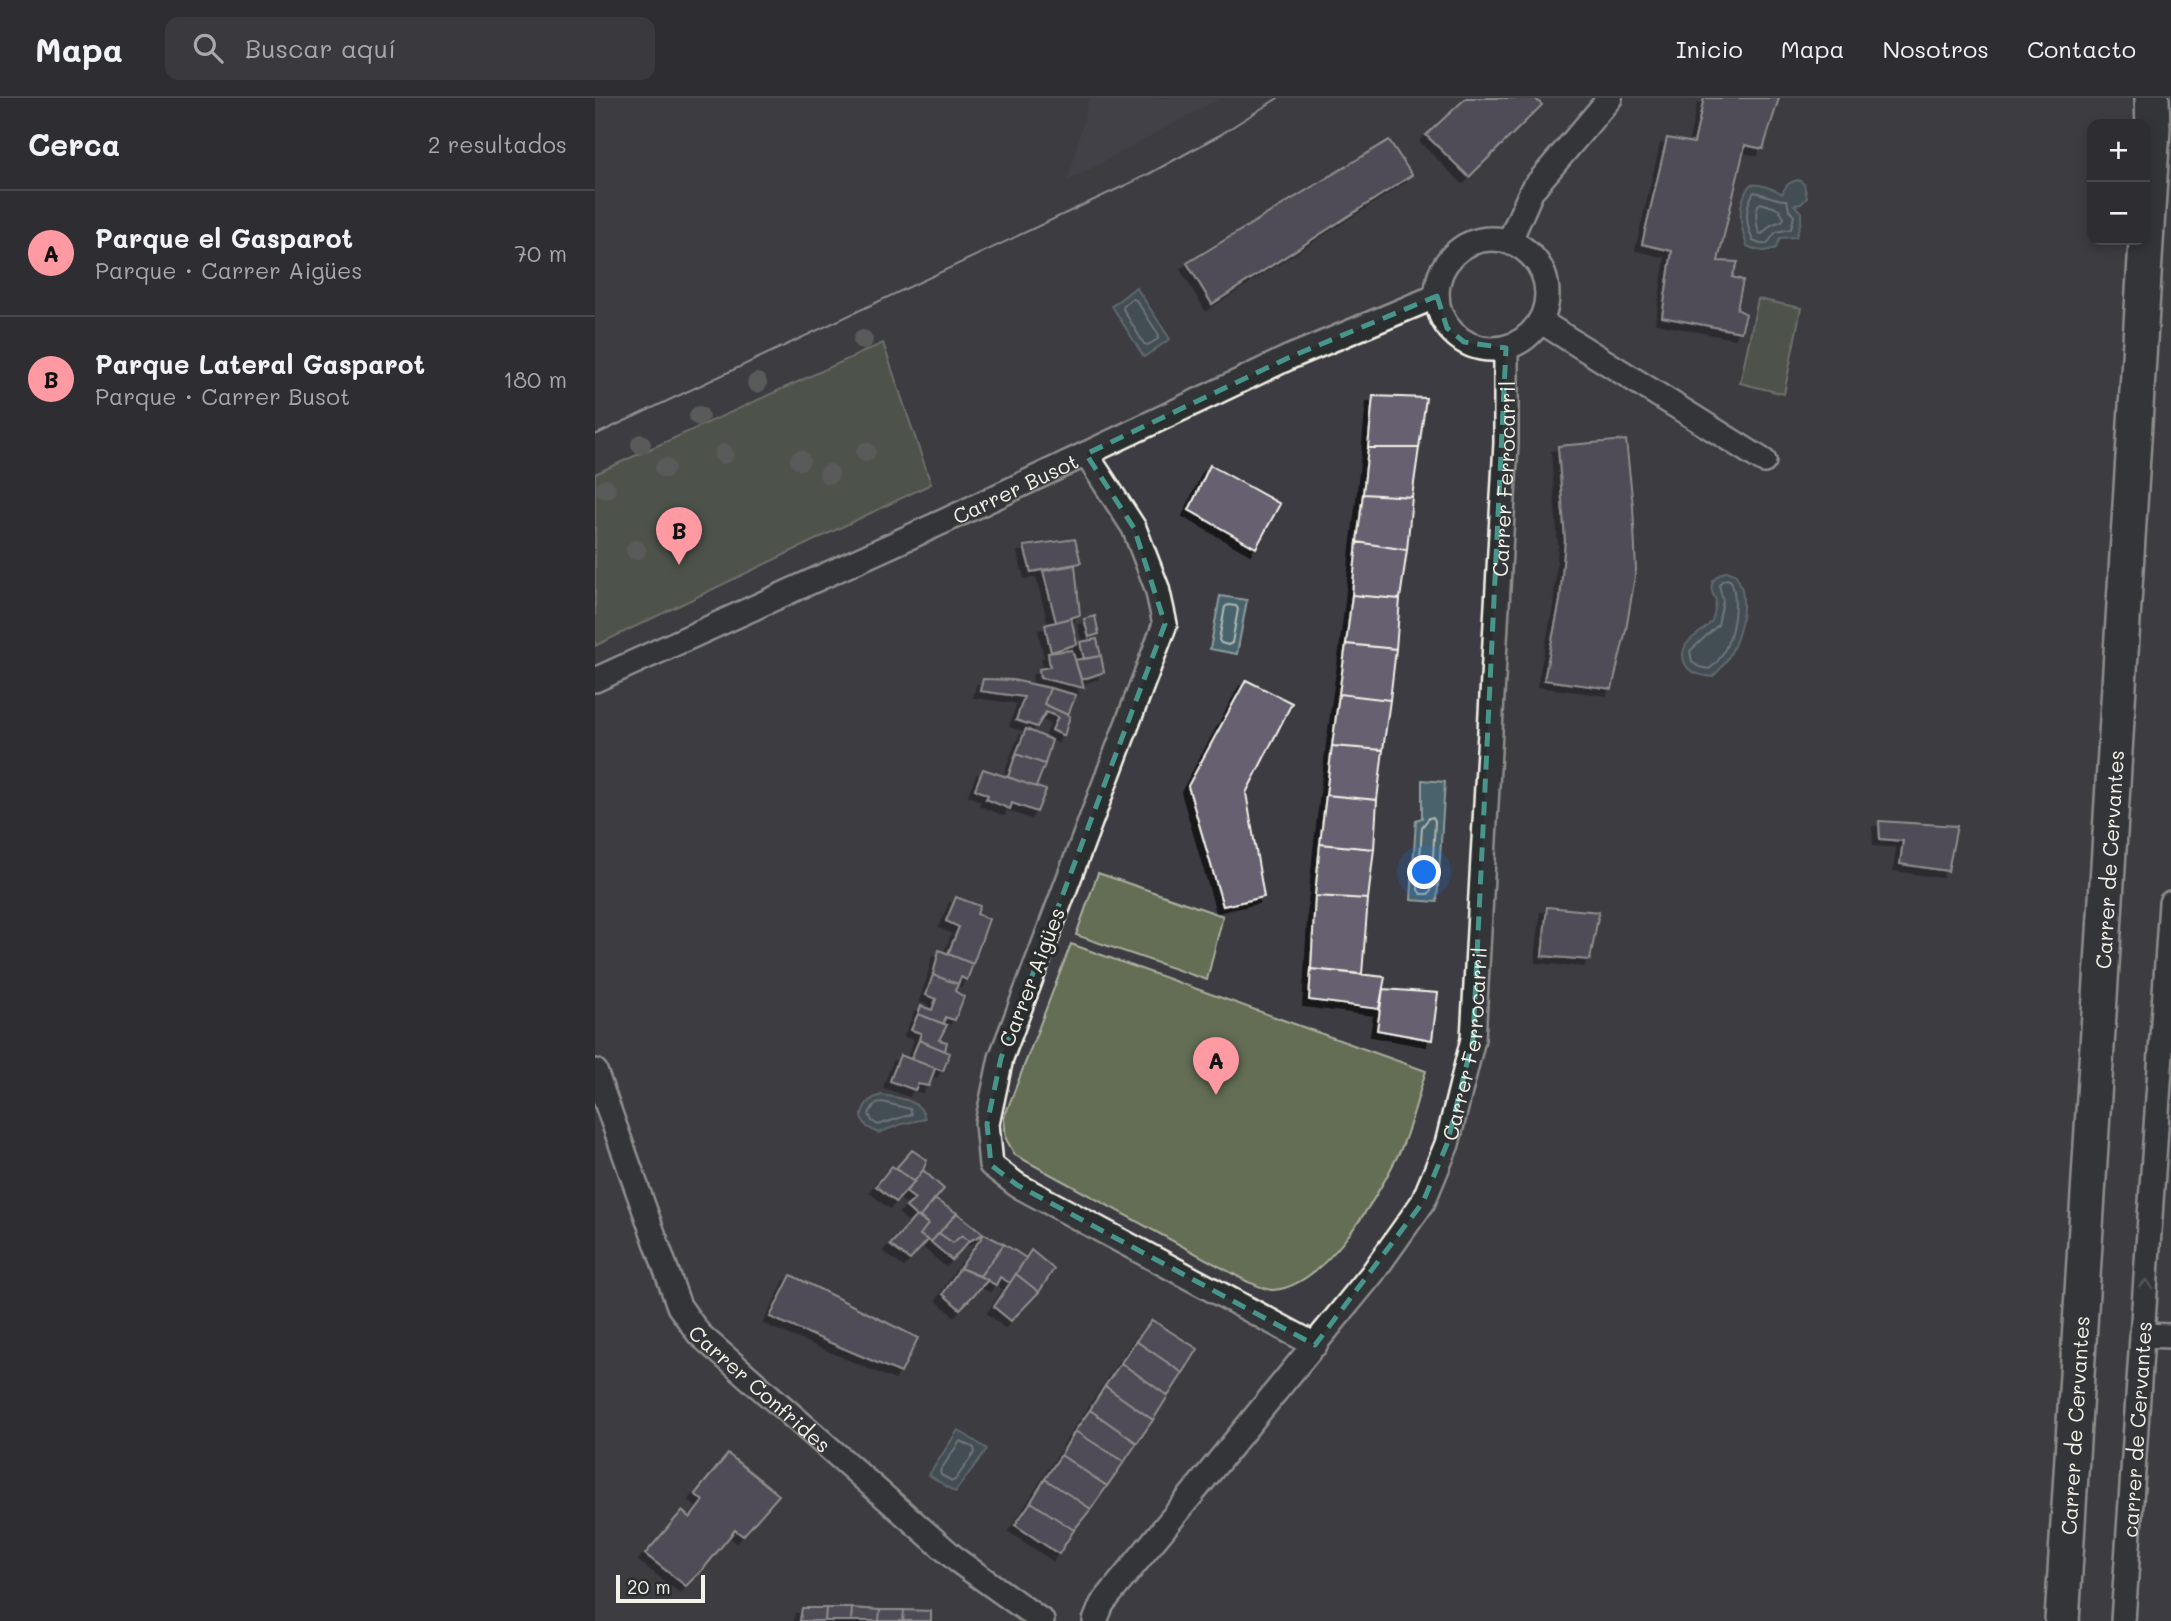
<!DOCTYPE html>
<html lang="es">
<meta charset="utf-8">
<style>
body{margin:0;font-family:Mali,sans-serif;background:#39393e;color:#f1f3f6}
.controls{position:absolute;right:21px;top:21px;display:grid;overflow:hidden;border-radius:14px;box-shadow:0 4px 10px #0003}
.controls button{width:63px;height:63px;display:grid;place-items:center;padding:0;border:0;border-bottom:2px solid #48494d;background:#2d2d32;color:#f1f3f6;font:35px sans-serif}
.scale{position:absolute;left:21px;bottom:18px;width:89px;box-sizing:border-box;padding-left:7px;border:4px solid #f4f1e8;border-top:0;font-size:19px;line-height:24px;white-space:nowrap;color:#f4f1e8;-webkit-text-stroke:5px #2a2d2e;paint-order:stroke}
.you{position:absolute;left:830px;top:775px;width:24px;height:24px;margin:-18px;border:5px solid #fff;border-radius:50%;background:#1a73e8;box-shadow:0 0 0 10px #1a73e833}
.badge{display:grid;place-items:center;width:46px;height:46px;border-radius:50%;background:#ff9aa2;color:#111;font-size:23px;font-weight:700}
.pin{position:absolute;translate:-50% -58px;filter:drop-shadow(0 2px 4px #0008)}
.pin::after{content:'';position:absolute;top:37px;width:24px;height:21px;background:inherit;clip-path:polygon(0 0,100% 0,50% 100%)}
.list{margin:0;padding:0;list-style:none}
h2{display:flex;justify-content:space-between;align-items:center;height:91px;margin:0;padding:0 28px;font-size:30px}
h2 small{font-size:23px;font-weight:400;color:#a7a8ac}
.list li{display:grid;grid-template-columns:46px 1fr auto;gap:21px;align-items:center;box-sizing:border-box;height:126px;padding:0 28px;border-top:2px solid #48494d}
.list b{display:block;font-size:26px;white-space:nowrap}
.list p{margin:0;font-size:23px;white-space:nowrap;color:#a7a8ac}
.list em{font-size:23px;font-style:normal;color:#a7a8ac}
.icon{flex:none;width:38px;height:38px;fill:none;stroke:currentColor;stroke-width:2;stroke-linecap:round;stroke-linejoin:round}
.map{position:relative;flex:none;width:1576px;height:1523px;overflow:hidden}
header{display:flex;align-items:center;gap:42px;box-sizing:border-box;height:98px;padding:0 35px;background:#2d2d32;border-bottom:2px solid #48494d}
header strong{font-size:33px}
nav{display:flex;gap:38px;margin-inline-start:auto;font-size:24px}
.search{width:490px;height:63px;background:#39393e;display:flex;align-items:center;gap:18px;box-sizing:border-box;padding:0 24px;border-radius:14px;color:#a7a8ac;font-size:26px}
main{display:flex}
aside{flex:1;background:#2d2d32}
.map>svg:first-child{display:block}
.built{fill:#494750}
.green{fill:#636e54;stroke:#acb09e;stroke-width:2}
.water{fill:#48636c;stroke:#8d9c9e;stroke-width:2}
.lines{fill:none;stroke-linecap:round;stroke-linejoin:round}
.shore{stroke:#afb8b6;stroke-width:2}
.building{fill:#666071;stroke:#f4f1e8;stroke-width:2;filter:url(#shadow)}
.minor-casing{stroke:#f4f1e8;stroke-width:28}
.secondary-casing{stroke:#f4f1e8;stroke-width:38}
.minor{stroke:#2a2d2e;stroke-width:23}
.secondary{stroke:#2a2d2e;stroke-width:33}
.tram{stroke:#f4f1e8;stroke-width:2}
.tree{fill:#7d7f78}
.oneway{stroke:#71726f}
.marked{fill:none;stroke:#48958c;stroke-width:5;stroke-dasharray:14 9;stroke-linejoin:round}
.labels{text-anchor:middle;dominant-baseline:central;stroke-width:7;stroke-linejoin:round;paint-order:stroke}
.street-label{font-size:21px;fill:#f4f1e8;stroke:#2a2d2e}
</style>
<header>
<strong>Mapa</strong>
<div class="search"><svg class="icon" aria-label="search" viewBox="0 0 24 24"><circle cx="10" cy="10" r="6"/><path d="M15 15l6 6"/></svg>Buscar aquí</div>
<nav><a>Inicio</a><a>Mapa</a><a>Nosotros</a><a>Contacto</a></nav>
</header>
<main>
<aside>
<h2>Cerca<small>2 resultados</small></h2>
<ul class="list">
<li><span class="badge">A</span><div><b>Parque el Gasparot</b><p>Parque · Carrer Aigües</p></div><em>70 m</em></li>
<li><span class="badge">B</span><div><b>Parque Lateral Gasparot</b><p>Parque · Carrer Busot</p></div><em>180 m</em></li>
</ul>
</aside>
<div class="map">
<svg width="1576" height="1523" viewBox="0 0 1576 1523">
<defs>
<filter id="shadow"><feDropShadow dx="-6" dy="6" stdDeviation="0" flood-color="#0009"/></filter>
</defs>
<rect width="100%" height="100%" fill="#3c3c42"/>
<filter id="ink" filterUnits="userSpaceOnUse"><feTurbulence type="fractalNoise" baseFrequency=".0143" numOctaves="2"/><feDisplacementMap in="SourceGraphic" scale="14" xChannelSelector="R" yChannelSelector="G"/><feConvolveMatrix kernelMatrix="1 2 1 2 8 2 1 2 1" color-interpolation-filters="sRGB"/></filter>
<g filter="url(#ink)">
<path class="built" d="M494,0h132l-153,83z"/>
<path class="green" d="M1163,201l43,9 -17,86 -44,-11z
M288,245l48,141 -336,162v-172z
M503,775l125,43 -16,64 -131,-45z
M476,846l355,127c-9,27 -15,57 -27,82 -21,43 -74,134 -126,137 -8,0 -18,-6 -25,-8l-233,-127 -9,-16 -2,-21z"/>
<path class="water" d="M1204,82l5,4 3,14 -6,6 -7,1 7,7v9l-5,16 -16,1 -4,10c-11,5 -18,3 -29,-2 -7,-21 -11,-42 3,-61 7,-2 26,4 32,9 4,-9 6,-12 17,-14z
M541,189l34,52 -26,18 -32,-51z
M1132,473l9,4c2,4 5,10 6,15 5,29 -8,69 -30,87 -12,-2 -24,-3 -28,-16 -6,-21 17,-25 27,-39 4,-5 4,-16 5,-22 -9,-14 -4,-23 11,-29z
M625,498l27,4 -10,54 -27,-5z
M827,682l23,2 -8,120 -26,-2 5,-80 6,-2z
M286,997c17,3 41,4 44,24l-23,5 -24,9 -11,-6 -6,-10c3,-13 8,-18 20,-22z
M363,1332l29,19 -32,43 -26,-17z"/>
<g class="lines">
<path class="shore" d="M1159,94c10,2 23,9 33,8l2,10 5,6 -3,13 -15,3 -9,12h-7l-7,-3c-7,-16 -9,-34 1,-49z
M1166,105l18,6 5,9 -2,3 -11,4 -9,9 -3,-1c-3,-9 -4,-19 -1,-28z
M537,201l4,1 23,35 -1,4 -10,6 -4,-1 -21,-35 1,-3z
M1132,481l4,2c10,24 0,73 -22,88l-10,-2 -7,-5 -2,-11 28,-26 5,-24 -4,-16 3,-4z
M633,507l8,1 2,3 -6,34 -4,2 -7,-2 -2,-3 6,-33z
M838,719l2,4 -4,70 -3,3h-7l-3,-4 4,-63 7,-9z
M287,1004l28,7 2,5 -34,11 -6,-4 -3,-7 5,-9z
M365,1343l14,7 1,4 -20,28 -3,1 -11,-6 -1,-4z"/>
</g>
<path class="building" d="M871,0h69l7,7 -73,72 -43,-42z
M1109,0h75l-16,51 -18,-4 -27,116 20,1 -6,15 11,3 -6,29 9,5 -5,18 -79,-15 10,-66 -30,-7 25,-106 27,5z
M794,42l23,35 -200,129 -25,-41z
M778,298l53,2 -7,50h-51z
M1031,342l7,66 3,64 -10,60 -14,59 -68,-9 16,-79 5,-61 -7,-94z
M773,350h51l-7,49 -49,-3z
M615,367l70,39 -24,44 -67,-38z
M768,396l49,3 -5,53 -50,-8z
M480,441l6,24 -50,9 -7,-26z
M762,444l50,8 -7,49 -48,-4z
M480,467l5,50 -24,7 -13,-51z
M757,497l48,4 -4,50 -50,-5z
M500,518l4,18 -10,3 -5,-18z
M476,520l6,26 -26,8 -6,-27z
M502,541l4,17 -17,3 -4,-17z
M751,546l50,5 -6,51 -51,-6z
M477,552l12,38 -44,-10 -1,-9 11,-2 -2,-14z
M506,558l3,16 -23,8 -6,-20z
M388,581l30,1 37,8 -6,16 26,12 -6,20 -12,-6 6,-13 -12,-5 -9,15 -21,-7 8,-23 -44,-6z
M651,582l46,23 -46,90 18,104 -41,9 -35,-120z
M455,590l26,7 -8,20 -24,-11z
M744,596l51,6 -7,50 -51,-4z
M431,631l26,11 -7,24 -29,-10z
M737,648l51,4 -6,50 -51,-5z
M421,656l29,10 -9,23 -28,-10z
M388,671l63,21 -9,22 -25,-9 -2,6 -24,-10 2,-4 -13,-6z
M731,697l51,5 -3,49 -54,-5z
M1284,723l78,5 -9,45 -48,-7 3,-23 -23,-2z
M725,746l54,5 -6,50 -53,-3z
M720,798l53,3 -6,75 -51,-5z
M361,799l24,9 -3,8 12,5 -16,45 -25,-10 11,-27 -13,-6z
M952,809l52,5 -9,48 -48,-4z
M344,852l34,14 -6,16 -6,-3 -3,7 -25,-9z
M716,871l74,8 -6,32 -70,-9z
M338,877l25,9 -3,7 9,6 -9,23 -10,-3 -1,7 -26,-10 3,-8 11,4 4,-11 -10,-4z
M788,891l55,4 -6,47 -55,-10z
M323,916l29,11 -8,15 8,2 -2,9 -26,-11 2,-7 -10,-3z
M324,942l31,13 -7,18 -32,-12z
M305,957l35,13 -6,18 -11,-2 -3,6 -25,-9z
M317,1052l15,10 -4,10 -9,12 -18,-14z
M297,1068l22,16 -18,20 -20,-16z
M328,1072l21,19 -24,28 -4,-1 -10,-9 9,-8 -9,-7z
M339,1101l23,14 -26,29 -11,-7 8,-11 -8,-7z
M362,1115l27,21 -15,7 -7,-6 -9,8 -14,-10z
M321,1118l12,8 -8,11 8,5 -18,20 -20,-15z
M344,1135l14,10 9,-8 7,6 -17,19 -21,-18z
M389,1136l20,10 -24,32 -20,-8z
M409,1146l22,14 -16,25 -10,-6 -4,8 -16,-9z
M436,1152l23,19 -15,23 -23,-18z
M365,1170l28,12 -28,29 -17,-15z
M421,1176l23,18 -28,29 -17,-14z
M196,1177l127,63 -17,35 -131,-56z
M557,1222l46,29 -15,24 -47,-32z
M541,1243l47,32 -15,23 -47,-33z
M526,1265l47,33 -15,24 -48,-34z
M510,1288l48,34 -16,23 -47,-33z
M495,1312l47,33 -13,19 -49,-31z
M480,1333l49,31 -17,24 -46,-31z
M133,1356l51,41 -36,41 -8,-6 -31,38 -18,18 -41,-32 37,-43 8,7 13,-17 -8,-7z
M466,1357l46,31 -16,23 -46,-30z
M450,1381l46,30 -17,21 -43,-28z
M436,1404l43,28 -15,24 -44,-29z
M207,1510h24l-1,13h-25z
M231,1510h26l-1,13h-26z
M257,1510l28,2 -1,11h-28z
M285,1512h24l-1,11h-24z
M309,1512l27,1v10h-28z"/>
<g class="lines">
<g class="minor-casing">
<g id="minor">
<circle cx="897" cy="196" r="55"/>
<path d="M914,144l23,-52 78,-92"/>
<path d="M945,223l224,140"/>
<path d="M491,356l48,74 23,60 8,36 -164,434 -14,66 4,41 26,20 298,160"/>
<path id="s1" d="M0,582l354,-161 341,-162 147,-61"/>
<path id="s2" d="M0,973l84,235 20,28 259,227 84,60"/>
<path d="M1547,1237l29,1"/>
<path id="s3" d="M500,1523l7,-17 270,-330 51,-72 24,-58 26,-105 33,-596v-95"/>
<path id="s4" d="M1528,1523l48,-718"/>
</g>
</g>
<g class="secondary-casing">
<g id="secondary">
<path id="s5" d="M1467,1523l91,-1493 -1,-30"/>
</g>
</g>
<use href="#minor" class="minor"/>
<use href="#secondary" class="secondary"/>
<path class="tram" d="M0,337l552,-260 71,-39 60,-38"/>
</g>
<g class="tree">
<circle cx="268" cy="242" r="10"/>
<circle cx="162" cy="285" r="10"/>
<circle cx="104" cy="318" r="10"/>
<circle cx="46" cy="346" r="10"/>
<circle cx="271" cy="354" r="10"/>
<circle cx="129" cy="356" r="10"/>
<circle cx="205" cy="362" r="10"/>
<circle cx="70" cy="370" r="10"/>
<circle cx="234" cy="376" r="10"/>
<circle cx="11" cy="391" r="10"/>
<circle cx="41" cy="452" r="10"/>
</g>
<defs><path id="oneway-chevron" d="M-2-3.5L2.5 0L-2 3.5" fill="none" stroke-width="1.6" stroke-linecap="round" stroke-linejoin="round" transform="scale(1.75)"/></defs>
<use class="oneway" href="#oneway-chevron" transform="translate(1551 1186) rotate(-86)"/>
</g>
<path d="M0 0H1576V1523H0ZM842,198l10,32 17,14 42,6 -33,691 -26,105 -24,58 -108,143 -298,-160 -26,-20 -4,-41 14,-66 164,-434 -31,-96 -48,-74 204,-97z" fill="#3c3c42" fill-opacity=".55" fill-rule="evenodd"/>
<path class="marked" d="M842,198l10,32 17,14 42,6 -33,691 -26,105 -24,58 -108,143 -298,-160 -26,-20 -4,-41 14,-66 164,-434 -31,-96 -48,-74 204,-97z"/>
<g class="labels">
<g class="street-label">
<text stroke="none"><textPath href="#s3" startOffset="1265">Carrer Ferrocarril</textPath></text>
<text stroke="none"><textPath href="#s1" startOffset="462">Carrer Busot</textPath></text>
<text stroke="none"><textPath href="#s5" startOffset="763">Carrer de Cervantes</textPath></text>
<text transform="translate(436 879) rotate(-69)">Carrer Aigües</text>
<text stroke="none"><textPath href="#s3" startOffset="698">Carrer Ferrocarril</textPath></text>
<text stroke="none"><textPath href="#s2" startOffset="366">Carrer Confrides</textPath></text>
<text stroke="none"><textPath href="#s5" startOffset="196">Carrer de Cervantes</textPath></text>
<text stroke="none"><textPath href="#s4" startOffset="192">carrer de Cervantes</textPath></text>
</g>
</g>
</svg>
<div class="controls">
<button>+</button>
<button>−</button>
</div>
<div class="scale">20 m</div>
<div class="you"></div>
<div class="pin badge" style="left:621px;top:997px">A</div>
<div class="pin badge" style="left:84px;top:467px">B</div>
</div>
</main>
